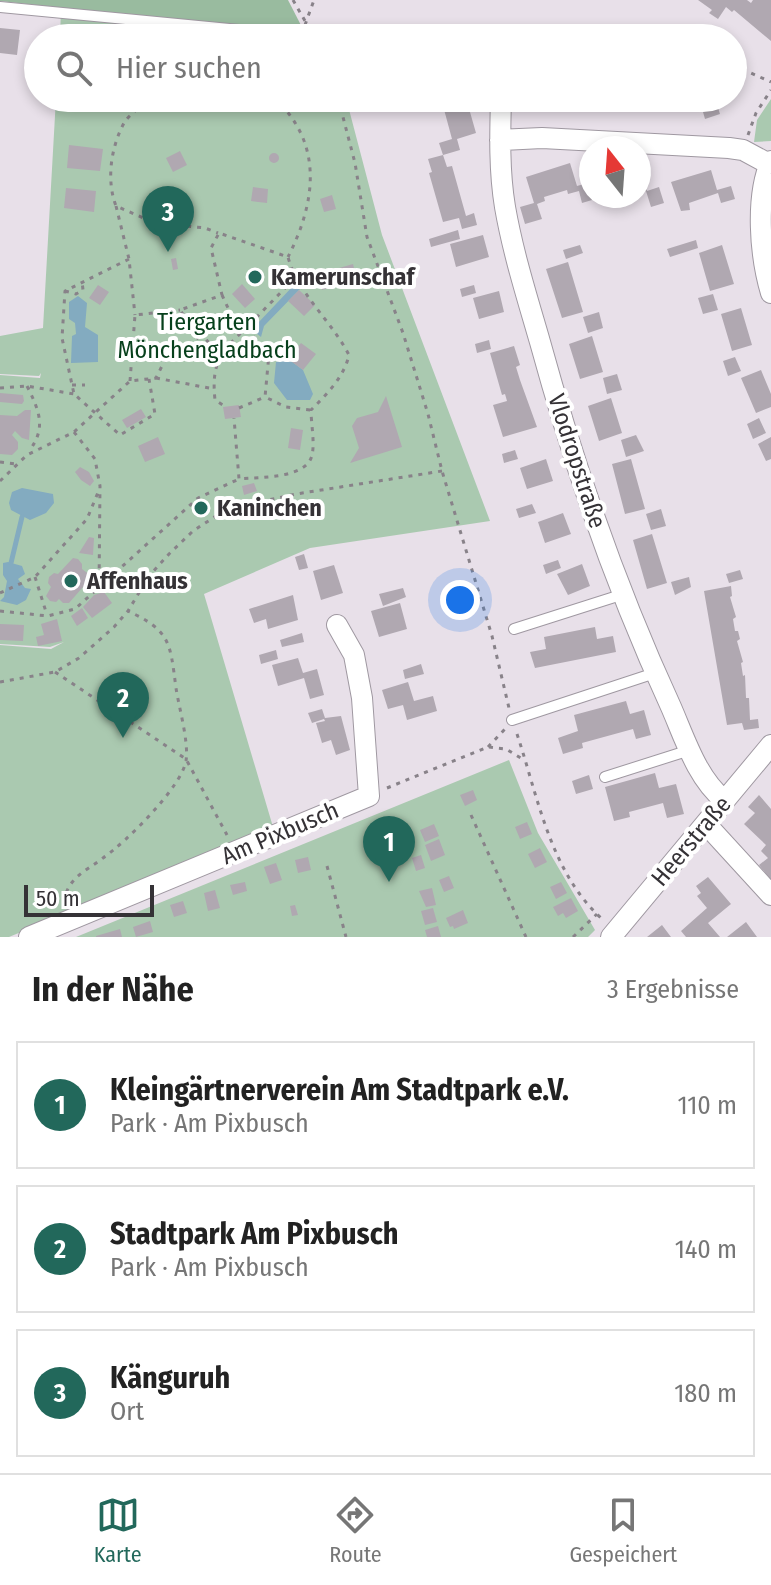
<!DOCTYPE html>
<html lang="de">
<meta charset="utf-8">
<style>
body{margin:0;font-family:"Fira Sans Condensed",sans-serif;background:#f6f6f6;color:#222}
.compass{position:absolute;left:579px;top:136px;width:72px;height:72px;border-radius:50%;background:#fff;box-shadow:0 4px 12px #0003;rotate:343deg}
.scale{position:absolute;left:24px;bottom:20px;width:130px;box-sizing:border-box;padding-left:8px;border:4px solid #353236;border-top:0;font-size:22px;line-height:28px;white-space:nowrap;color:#353236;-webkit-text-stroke:6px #fff;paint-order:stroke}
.you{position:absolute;left:460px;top:600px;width:28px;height:28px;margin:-20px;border:6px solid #fff;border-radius:50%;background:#1a73e8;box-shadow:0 0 0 12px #1a73e833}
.badge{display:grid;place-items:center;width:52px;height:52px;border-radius:50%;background:#22685b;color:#fff;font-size:26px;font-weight:700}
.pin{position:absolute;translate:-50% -66px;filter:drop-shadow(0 2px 4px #0008)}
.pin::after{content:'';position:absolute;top:42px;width:28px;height:24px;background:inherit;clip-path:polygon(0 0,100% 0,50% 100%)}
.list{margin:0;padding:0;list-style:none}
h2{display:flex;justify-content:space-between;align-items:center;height:104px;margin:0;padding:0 32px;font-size:34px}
h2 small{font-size:26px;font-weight:400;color:#767676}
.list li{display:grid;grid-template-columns:52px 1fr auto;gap:24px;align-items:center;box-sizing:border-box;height:128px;margin:0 16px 16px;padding:0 16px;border:2px solid #e0e0e0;border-radius:0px}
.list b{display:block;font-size:30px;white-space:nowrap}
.list p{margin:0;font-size:26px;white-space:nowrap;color:#767676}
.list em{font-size:26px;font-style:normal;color:#767676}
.icon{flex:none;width:44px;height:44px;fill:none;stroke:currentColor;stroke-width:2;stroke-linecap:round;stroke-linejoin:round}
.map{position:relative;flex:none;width:771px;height:937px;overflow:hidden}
.search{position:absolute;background:#fff;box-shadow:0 4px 12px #0003;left:24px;right:24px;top:24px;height:88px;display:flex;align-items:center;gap:20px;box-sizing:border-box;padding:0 28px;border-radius:44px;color:#767676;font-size:30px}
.sheet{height:536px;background:#fff}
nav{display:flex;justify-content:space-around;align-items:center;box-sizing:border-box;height:112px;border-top:2px solid #e0e0e0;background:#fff;font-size:22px;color:#767676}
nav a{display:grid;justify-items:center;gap:4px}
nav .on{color:#22685b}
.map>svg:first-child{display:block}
.green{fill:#aac9b0}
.forest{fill:#99bb9f}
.water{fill:#83abc0}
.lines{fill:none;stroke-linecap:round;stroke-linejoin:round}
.stream{stroke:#83abc0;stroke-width:5}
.building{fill:#b0a8b1}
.lane-casing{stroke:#9f98a1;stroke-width:12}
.street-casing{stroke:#9f98a1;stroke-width:22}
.path{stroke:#888289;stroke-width:3;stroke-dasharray:4 6;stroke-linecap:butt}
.lane{stroke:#fff;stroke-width:10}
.street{stroke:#fff;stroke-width:20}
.poi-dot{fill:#22685b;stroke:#fff;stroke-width:3}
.labels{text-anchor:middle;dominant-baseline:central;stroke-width:8;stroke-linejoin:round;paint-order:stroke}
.poi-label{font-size:24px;font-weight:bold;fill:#353236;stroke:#fff;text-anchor:start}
.park-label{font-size:24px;fill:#07401c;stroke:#fff}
.street-label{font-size:24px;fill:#353236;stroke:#fff}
</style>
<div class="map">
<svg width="771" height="937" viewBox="0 0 771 937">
<rect width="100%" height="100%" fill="#e8e0e9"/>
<path class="green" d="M61,8l245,27 2,3h-248z
M56,98h290l36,137 108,286 -180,27 -106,46 69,233 -264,110h-9v-292l51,4 13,-7 -14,5 -50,-3v-269l40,3 1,-5 -2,3 -39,-2v-38l43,-8z
M771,99v42l-17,1 3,-22z
M509,760l29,73 57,97 -7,7h-512z"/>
<path class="forest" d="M0,0h288l18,35 -306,-34z"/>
<path class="water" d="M294,285l7,3 -37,38 -3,11 -5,-4 1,-9z
M78,296l9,7 -2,24 13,8v27l-27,1 1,-27 4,-2 -1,-11 -6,-4v-17z
M287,358l16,12 10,24 -3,6h-23l-13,-17 2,-21z
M22,488l31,6 1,9 -8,10 -16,7 -19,-10 -2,-7 3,-11z
M8,562l14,4 3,8 -7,5 7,9 6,1 -5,11 -9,5 -17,-4 4,-4 3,-16 -4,-6v-12z"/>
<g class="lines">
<path class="stream" d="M11,563l11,-46"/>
</g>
<path class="building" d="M698,0h49l4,3 2,-3h18v41l-37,-31 -2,2 -6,-5 -8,12 -9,-6 3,-3z
M0,28l20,2 -3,25 -17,-2z
M436,98h30l10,35 -19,6 3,11 -17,5 -4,-12 13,-4 -10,-37 -5,1z
M655,98h27v1l-9,2 1,5 -15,5z
M699,98h16l5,16 -15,5z
M69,145l34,4 -3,22 -33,-3z
M180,151l7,14 -14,7 -7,-14z
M269 158a5 5 0 1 1 10 0a5 5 0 1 1-10 0Z
M443,155l4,12 5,-1 14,50 8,-3 3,12 -15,4 -3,-11 -16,4 -14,-49 3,-1 -4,-13z
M570,163l7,23 14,-4v14l11,1 -20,6 -3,-12 -11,3 -1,-4 -23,7 1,4 -8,3 5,15 -17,5 -5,-17 14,-4 -8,-26z
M640,168l7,23 12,-4 5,16 -13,4 -5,-16 -7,2z
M711,170l6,20 14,-4 4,13 -14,4 -3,-10 -29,10 1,7 -9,1 -10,-29z
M253,187l15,2 -1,14 -16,-2z
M66,188l30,3 -2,21 -30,-4z
M332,195l4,14 -12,3 -4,-13z
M605,196h22v1l-20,6z
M458,230l2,9 -29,8 -2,-8z
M483,235l6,22 -33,10 -6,-23z
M696,240l2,8 -28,9 -3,-8z
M580,245l3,8 -17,6 -3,-9z
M722,245l12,39 -24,7 -11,-38z
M176,258l2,11 -5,1 -2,-11z
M568,262l15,50 -21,6 -16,-49z
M353,264l4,16 -35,10 -4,-16z
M242,284l13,15 -10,9 -13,-14z
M98,285l11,7 -9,13 -11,-7z
M474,285l2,8 -14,4 -2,-8z
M299,290l16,15 -11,11 -16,-15z
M499,291l5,21 -25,7 -6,-21z
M713,294l5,16 -15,4 -5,-16z
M741,308l11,37 -20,6 -11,-37z
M599,312l4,16 -15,5 -5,-16z
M592,336l11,36 -23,7 -11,-35z
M489,340l2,9 -14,4 -2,-9z
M301,343l15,11 -13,16 -15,-11z
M514,346l6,19 -4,2 4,13 17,47 -34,10 -10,-32 14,-4 -2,-7 -3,1 -12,-42z
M735,357l6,14 -13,5 -5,-15z
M761,370l10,24v13l-15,6 -15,-35z
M617,374l5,16 -15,4 -4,-16z
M0,393l23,2 1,6 -2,3 -22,-2z
M386,396l16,51 -52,16 9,-15 -7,-22 5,-8 21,-6z
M611,398l11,35 -23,8 -11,-35z
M239,405l2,12 -16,2 -2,-12z
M141,409l5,8 -19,11 -5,-8z
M25,410h6l-2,30 -7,-2 -7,-7 -3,4 6,7v7l-6,6 -12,-1v-39l17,1z
M759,418l7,15 -13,6 -6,-15z
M291,428l12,2 -3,20 -12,-2z
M636,435l8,16 -18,6 -5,-17z
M158,437l7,17 -20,8 -7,-16z
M771,437v22l-5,2 -8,-17z
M515,450l3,9 -14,4 -2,-9z
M546,459l7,22 -26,8 -7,-21z
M631,459l14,50 -20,5 -13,-50z
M80,467l9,5 5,9 -4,5 -9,-6 -6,-8z
M254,483l3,8 -13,4 -2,-9z
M205,500l5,9 -13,7 -5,-9z
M532,504l4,9 -17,5 -3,-9z
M661,509l5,17 -15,4 -5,-16z
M563,513l8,21 -26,9 -7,-21z
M652,534l15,49 -20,6 -14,-49z
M89,537l5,1 -1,17 -14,-2z
M304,554l4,14 -9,2 -4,-13z
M73,558l5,1 4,5v5l12,9 -1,6 -5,4 -5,-1 -14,16h-6l-4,-4 -3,3 -6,-1 -4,-5 5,-9 -3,-4 1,-6 5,-4 4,1z
M558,560l3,8 -15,6 -3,-9z
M582,564l8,22 -22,9 -11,-21z
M334,565l9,28 -22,7 -8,-29z
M740,570l3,9 -14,4 -3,-9z
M689,577l2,10 -16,8 -4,-13z
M731,586l1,10 -2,1 6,20 -3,2 2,12h3l2,8 -3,2 6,21 -2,1 2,13 2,-1 1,23h3l1,22 8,-1 1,9 -15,2 -2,-7 -15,2 -23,-134z
M403,588l3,9 -23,9 -4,-12z
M104,592l8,11 -20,15 -9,-11 11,-12z
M293,595l5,25 -30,9 -2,-10 -12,4 -5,-14z
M400,603l7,26 -28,8 -8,-26z
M82,608l6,10 -11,8 -6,-10z
M57,619l5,22 -24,5 -2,-9 8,-2 -3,-11z
M0,624l24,1 -1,16 -23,-1z
M595,627l2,12 16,-3 3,16 -81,16 -5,-16 16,-3 -2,-12z
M302,633l2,9 -22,5 -2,-7z
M276,650l2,9 -17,5 -2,-9z
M298,658l5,15 14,-4 7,26 -14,4 -6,-21 -26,8 -6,-21z
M421,664l3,10 -19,5 -2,-9z
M408,682l6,19 19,-5 4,15 -30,9 -4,-15 -15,4 -6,-19z
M626,701l4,13 14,-4 7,25 -15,4 -3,-10 -51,14 1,5 -20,6 -5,-16 20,-7 -4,-16z
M322,709l3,9 16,-2 9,34 -14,5 -5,-15 -9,3 -6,-20 9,-2 -1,-2 -12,4 -4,-10z
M655,773l4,15 17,-4 8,30 -17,4 -4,-15 -34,9 1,5 -16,4 -9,-34z
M589,775l4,14 -17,5 -4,-13z
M473,790l4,10 -12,6 -5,-11z
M759,795l12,14v71l-12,-15 9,-7 -7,-7 5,-6 -22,-21 11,-11 -7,-6z
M401,819l3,15 -15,4 -2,-9 -3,1 -2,-5z
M527,822l5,12 -12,5 -5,-12z
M434,824l5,12 -14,6 -5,-12z
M439,839l6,16 -14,6 -6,-16z
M540,848l7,14 -12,6 -7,-14z
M421,855l4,13 -9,3 -4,-13z
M308,857l3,13 -13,3 -3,-13z
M276,863l6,17 -12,4 -6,-17z
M449,876l5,12 -10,4 -5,-12z
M708,877l23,27 -23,19 12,14h-34l-5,-6 26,-23 -10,-12 4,-3 -5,-7z
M245,882l2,9 -14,4 -3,-10z
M561,882l6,11 -11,6 -6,-12z
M432,888l4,17 -10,2 -7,-16z
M215,890l5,18 -12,3 -4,-18z
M571,898l7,13 -12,7 -3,-5 -5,3 -5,-9z
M183,901l4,12 -13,4 -4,-12z
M295,905l3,10 -6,1 -2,-10z
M433,908l4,14 -12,3 -4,-14z
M463,910l5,13 -14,6 -1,-3 -3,1 -4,-9z
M150,921l3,11 -17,5 -3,-10z
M746,922l11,15h-30z
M662,925l9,12h-24z
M438,926l3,11h-14l-2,-7z
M120,929l2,8h-26v-1z"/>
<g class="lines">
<g class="lane-casing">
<path id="lane" d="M0,7l302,29
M514,629l110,-35
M512,720l143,-47
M605,777l85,-27"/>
</g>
<g class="street-casing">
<path id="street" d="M501,98c-1,36 -2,73 4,109 8,46 22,90 35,135 34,124 77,248 131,365 14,32 26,71 53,93
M500,140l42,-2 187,10 14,2 26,14
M771,161c-16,36 -11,95 0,132
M706,824l65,71
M29,937l340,-141 -7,-98 -8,-43 -17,-30
M611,937l160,-192"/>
</g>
<path class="path" d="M293,0l12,21
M305,25l9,-25
M410,30l16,8
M314,36h41l78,-10 177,5 40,7
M733,65l38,17
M154,98c-10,6 -23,14 -30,25 -13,24 -18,57 -8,83l39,17 50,5 13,5
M274,98c50,45 42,104 14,159
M338,98l17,65 12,74 36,96 25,81 14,57 50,165 17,72
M748,135l8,-22 15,-23
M116,206l13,53 6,56
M129,259l-64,32 -3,47 12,56 46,41 35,-21 -6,-35
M294,279l-48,49 23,26 -4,43 21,10 25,3
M65,291l11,3 7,-4 -1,-9
M222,295l12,26 12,7c-25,24 -35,34 -31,72l11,7
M199,337l3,-2 17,19
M156,378l58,11
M130,381l5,-66 45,-5
M72,385h13
M27,386c12,24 20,42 2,65
M0,388l27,-2 47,8
M239,408l26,-11
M74,432l21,27 5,27 -1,102
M0,462l17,2
M0,481l27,-26 47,-23 56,-51 26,-3 10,-20 33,-21 -19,-27 42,-15 -11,-47 8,-15 69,24c10,37 43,63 61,98 -5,22 -22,39 -38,55 0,13 4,33 1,45 -5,24 -53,22 -73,24l-5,-61
M35,577l12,38
M0,593l35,-16 52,-58 12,-29
M0,611l48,5 27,-7 123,-111 41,-19
M55,672l131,87 41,76
M0,682l55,-10 24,-14 35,-31 14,-16 21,-35 20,-22 24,-23 23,-15 25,-10 55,-12 146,-23
M517,734c21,63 33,137 84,184
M488,747l17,-18
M387,788l101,-41 18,2 18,11
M471,815l55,122
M327,866l19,71
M64,902c3,-24 22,-31 39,-44 23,-16 78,-70 83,-97 3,-19 -7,-53 -10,-73 -6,-45 -5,-57 -48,-77
M573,937l24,-23"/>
<use href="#lane" class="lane"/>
<use href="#street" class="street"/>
</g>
<g class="poi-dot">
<circle cx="255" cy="277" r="8"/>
<circle cx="201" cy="508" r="8"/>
<circle cx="71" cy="581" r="8"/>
</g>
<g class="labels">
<g class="poi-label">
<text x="271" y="277">Kamerunschaf</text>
<text x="217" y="508">Kaninchen</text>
<text x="87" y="581">Affenhaus</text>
</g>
<g class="park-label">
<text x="207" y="322">Tiergarten<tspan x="207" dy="28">Mönchengladbach</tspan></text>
</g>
<g class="street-label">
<text transform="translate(577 461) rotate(72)">Vlodropstraße</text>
<text transform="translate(280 833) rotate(-23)">Am Pixbusch</text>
<text transform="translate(691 841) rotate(-50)">Heerstraße</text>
</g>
</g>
</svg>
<svg class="compass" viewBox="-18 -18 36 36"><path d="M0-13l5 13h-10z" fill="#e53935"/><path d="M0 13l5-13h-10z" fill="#767676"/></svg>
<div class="scale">50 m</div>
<div class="you"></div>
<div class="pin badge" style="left:389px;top:882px">1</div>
<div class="pin badge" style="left:123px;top:738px">2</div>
<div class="pin badge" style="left:168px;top:252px">3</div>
<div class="search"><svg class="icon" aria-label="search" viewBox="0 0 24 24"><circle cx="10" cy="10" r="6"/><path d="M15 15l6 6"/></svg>Hier suchen</div>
</div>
<section class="sheet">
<h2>In der Nähe<small>3 Ergebnisse</small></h2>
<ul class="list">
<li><span class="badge">1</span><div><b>Kleingärtnerverein Am Stadtpark e.V.</b><p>Park · Am Pixbusch</p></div><em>110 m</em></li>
<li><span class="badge">2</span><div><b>Stadtpark Am Pixbusch</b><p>Park · Am Pixbusch</p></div><em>140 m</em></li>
<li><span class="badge">3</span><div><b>Känguruh</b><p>Ort</p></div><em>180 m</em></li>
</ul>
</section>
<nav>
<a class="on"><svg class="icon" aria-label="map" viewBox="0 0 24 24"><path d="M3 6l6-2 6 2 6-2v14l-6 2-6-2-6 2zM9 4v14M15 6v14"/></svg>Karte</a>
<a><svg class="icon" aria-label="directions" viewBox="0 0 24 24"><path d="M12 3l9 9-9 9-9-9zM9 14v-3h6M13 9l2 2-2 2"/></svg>Route</a>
<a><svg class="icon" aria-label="saved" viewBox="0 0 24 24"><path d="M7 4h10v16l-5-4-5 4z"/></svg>Gespeichert</a>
</nav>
